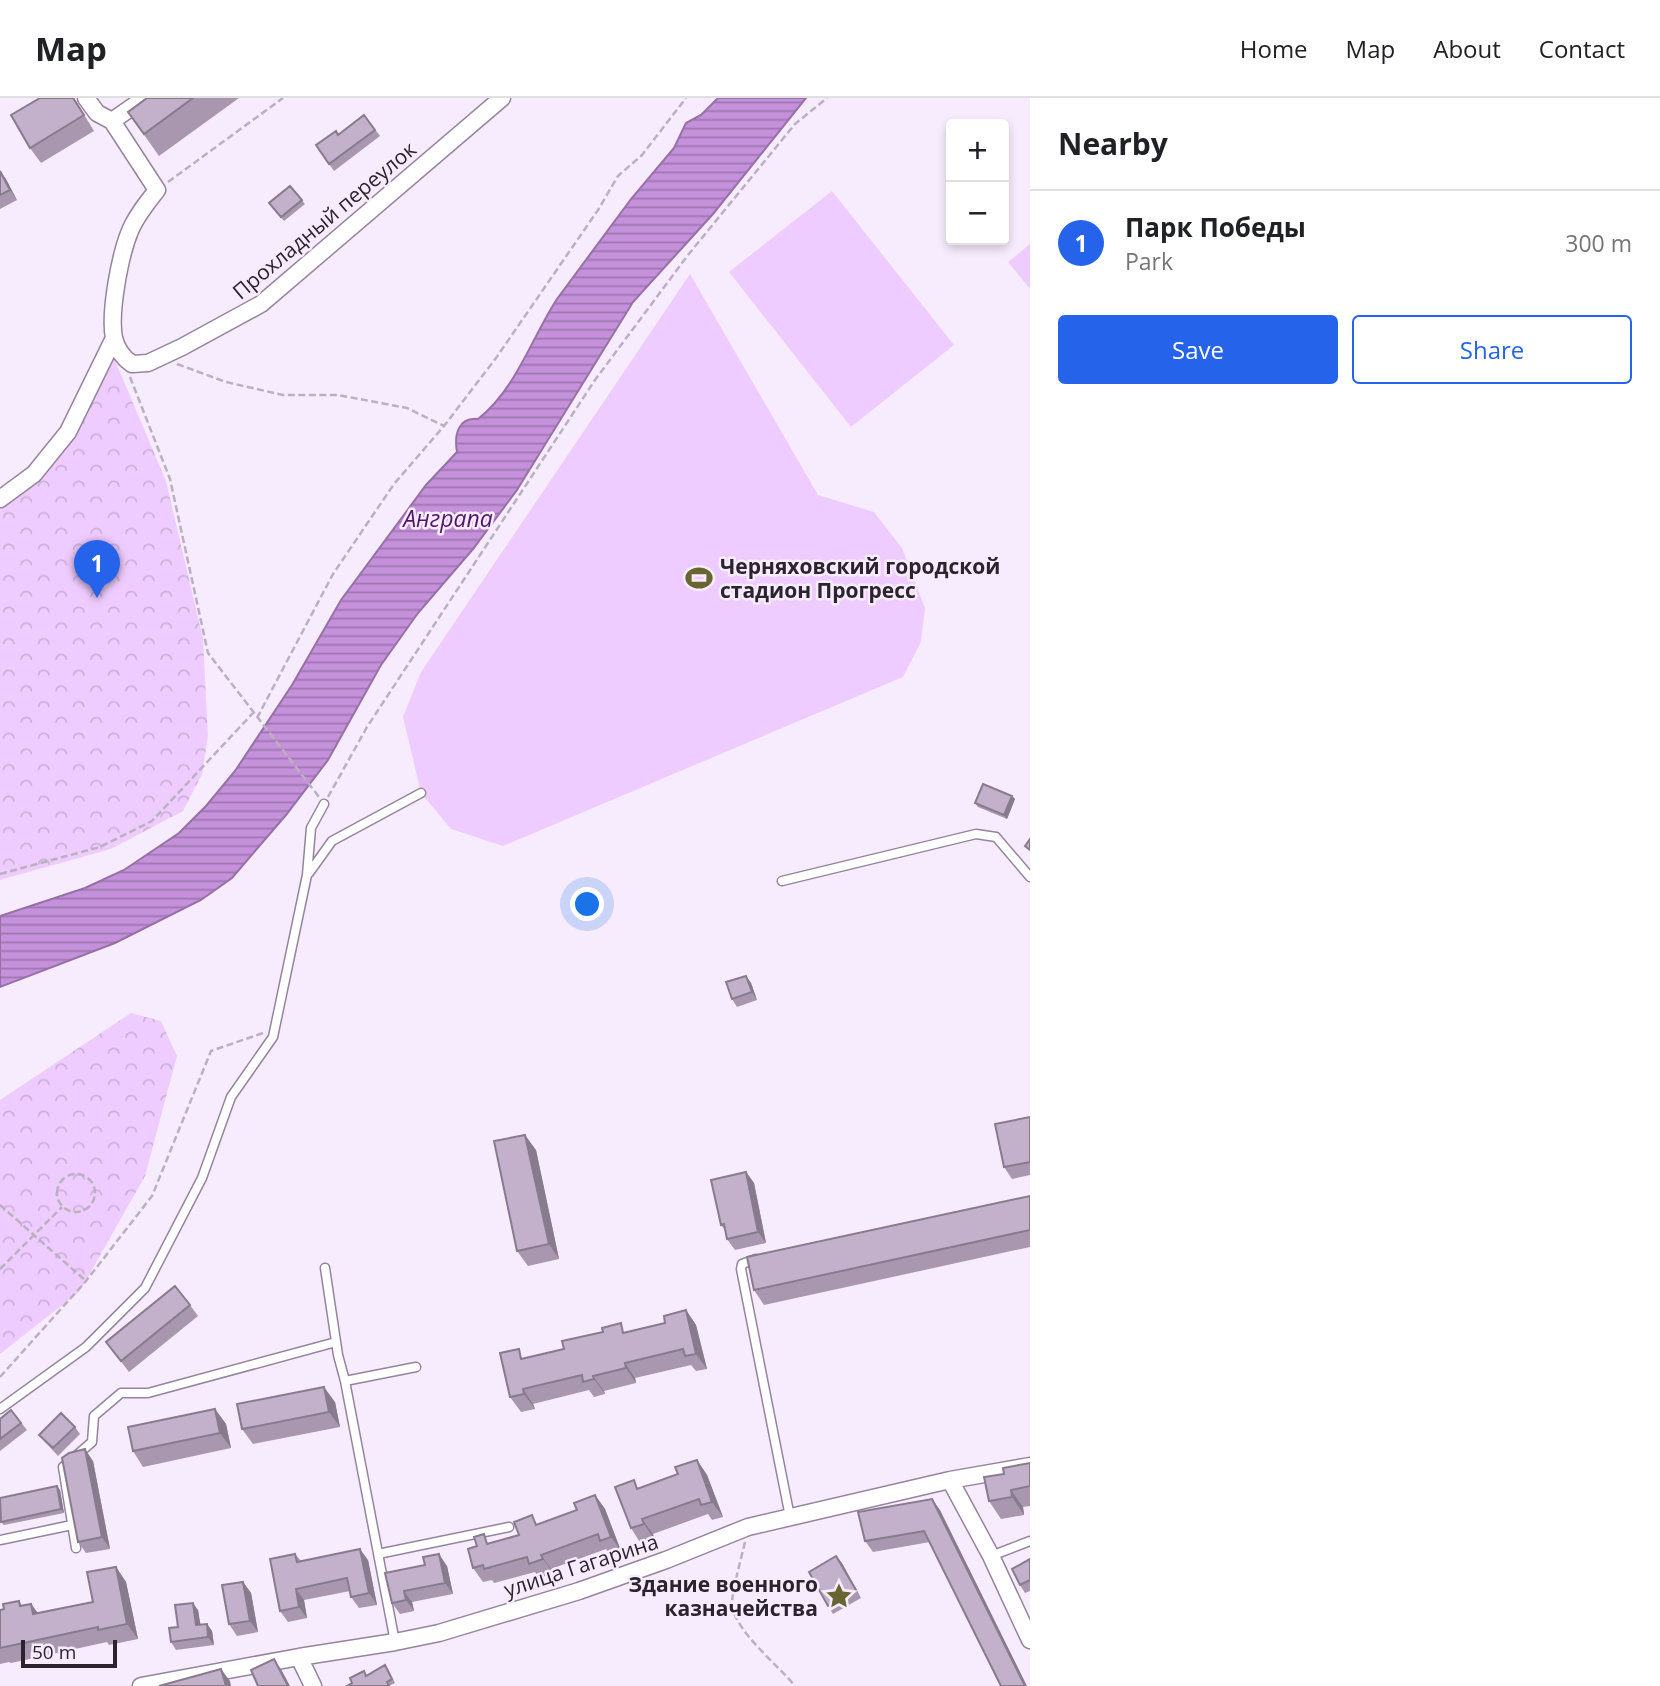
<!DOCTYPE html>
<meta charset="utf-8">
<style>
body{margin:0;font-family:"Open Sans",sans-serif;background:#f2f2f2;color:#202124}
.controls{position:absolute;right:21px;top:21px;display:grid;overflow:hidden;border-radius:7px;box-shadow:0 4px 10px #0003}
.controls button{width:63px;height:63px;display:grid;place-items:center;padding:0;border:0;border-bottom:2px solid #e0e0e0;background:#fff;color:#202124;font:35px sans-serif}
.scale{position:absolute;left:21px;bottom:18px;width:96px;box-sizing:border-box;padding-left:7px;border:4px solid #2b242e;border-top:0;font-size:19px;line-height:24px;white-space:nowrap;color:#2b242e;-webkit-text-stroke:5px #f7ecfd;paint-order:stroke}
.you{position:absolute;left:588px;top:807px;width:24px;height:24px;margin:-18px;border:5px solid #fff;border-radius:50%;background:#1a73e8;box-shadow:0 0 0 10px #1a73e833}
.badge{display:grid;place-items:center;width:46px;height:46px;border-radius:50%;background:#2563eb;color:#fff;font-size:23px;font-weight:700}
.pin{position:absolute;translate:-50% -58px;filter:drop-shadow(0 2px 4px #0008)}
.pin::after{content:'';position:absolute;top:37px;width:24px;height:21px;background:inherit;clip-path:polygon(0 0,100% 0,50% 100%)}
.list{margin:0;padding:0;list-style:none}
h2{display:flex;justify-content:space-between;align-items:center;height:91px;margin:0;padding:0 28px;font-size:30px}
h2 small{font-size:23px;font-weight:400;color:#757577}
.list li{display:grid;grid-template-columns:46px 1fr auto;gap:21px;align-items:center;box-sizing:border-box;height:105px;padding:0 28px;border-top:2px solid #e0e0e0}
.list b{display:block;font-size:26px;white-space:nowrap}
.list p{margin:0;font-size:23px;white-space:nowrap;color:#757577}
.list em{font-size:23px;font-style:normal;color:#757577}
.actions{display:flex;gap:14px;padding:21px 28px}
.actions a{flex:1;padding:16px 0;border:2px solid #2563eb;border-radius:7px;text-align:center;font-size:24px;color:#2563eb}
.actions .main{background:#2563eb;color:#fff}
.map{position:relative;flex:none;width:1030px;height:1588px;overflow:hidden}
header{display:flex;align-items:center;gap:42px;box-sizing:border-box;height:98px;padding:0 35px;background:#fff;border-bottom:2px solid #e0e0e0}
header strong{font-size:33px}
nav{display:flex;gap:38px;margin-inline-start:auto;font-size:24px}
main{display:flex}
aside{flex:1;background:#fff}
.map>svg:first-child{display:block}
.forest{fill:url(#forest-crowns)}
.garden{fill:#efccff}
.water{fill:url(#water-rules);stroke:#9670a6;stroke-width:2}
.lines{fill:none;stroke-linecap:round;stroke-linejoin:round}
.service-casing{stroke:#95849d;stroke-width:11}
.minor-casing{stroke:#95849d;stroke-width:19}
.path{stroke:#bab0bf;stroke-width:2.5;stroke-dasharray:7 3.5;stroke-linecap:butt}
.service{stroke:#fff;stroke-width:8}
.minor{stroke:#fff;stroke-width:16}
.wall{fill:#a897af}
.shaded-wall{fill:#887b8e}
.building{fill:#c3b0cb;stroke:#887b8e;stroke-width:2}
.labels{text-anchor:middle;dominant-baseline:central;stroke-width:5;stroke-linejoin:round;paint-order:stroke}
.street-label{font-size:21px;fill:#2b242e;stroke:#f7ecfd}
.poi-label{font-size:21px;font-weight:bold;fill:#2b242e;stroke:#f7ecfd;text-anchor:start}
.water-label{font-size:23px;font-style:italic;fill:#55146c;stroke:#f7ecfd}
</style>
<header>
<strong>Map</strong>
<nav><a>Home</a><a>Map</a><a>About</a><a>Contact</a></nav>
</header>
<main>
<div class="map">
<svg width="1030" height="1588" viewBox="0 0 1030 1588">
<defs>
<pattern id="forest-crowns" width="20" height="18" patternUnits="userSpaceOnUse" patternTransform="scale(1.75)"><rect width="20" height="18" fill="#efccff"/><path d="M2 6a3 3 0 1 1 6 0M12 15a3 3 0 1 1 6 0" fill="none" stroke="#cdafdb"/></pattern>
<pattern id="water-rules" width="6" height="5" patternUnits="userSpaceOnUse" patternTransform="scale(1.75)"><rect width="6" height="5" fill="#c491da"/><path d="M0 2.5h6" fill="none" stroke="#9f76b1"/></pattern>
</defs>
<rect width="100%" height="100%" fill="#f7ecfd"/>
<path class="forest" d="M111,253l55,130 37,158 5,97 -6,38 -19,37 -72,38 -111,31v-372l30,-21 44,-57z
M131,915l30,8 16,35 -32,120 -65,115 -80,63v-254z"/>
<path class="garden" d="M832,93l122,154 -103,82 -122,-155z
M1030,146v45l-22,-27z
M690,176l128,221 56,17 28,36 23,60 -4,34 -18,35 -400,169 -52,-17 -30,-36 -18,-76 18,-45z"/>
<path class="water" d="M718,0h88l-93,116 -80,88 -116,188 -44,59 -55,64 -37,52 -53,95 -42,55 -54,63 -31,22 -86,43 -115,44v-71l85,-28 39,-18 55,-37 27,-27 29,-35 57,-86 49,-85 85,-115 31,-33c-3,-17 1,-35 21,-33 38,-30 53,-80 79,-120l74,-100 43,-51 12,-25 15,-8z"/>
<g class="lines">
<g class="service-casing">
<path id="service" d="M309,775l23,-32 89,-48
M782,783l194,-47 20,3 34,40
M756,1161l-14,5 -1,5 49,248
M325,1170l13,87 7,26
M0,1311l86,-62 59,-59 57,-110 29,-81 42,-60 34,-162 4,-47 13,-24
M0,1442l72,-15
M76,1450l-13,-81 29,-25 2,-26 27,-23h27l188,-51
M378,1456l131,-27
M991,1458l39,-15
M395,1544l-50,-261 71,-14"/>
</g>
<g class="minor-casing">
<path id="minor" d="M86,0l11,15 15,8
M112,23l45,69c-10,13 -21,26 -27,41 -10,24 -21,82 -16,107 3,11 9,20 18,26l16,-1 34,-16 79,-43 241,-206
M112,23l33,-23
M0,401l34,-25 34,-42 46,-94
M950,1382l41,76 39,84
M299,1559l14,29
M141,1588l158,-29 96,-15 44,-9 140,-42 87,-31 82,-33 202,-47 80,-14"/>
</g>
<path class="path" d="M168,84l115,-84
M177,266l49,18 57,13h55l69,13 37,18
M130,279l40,102 38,174 111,144
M257,620l76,-144 61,-90 50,-58 52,-68 102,-148 20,-34 24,-21 44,-57
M328,699l39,-70 228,-347 93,-125 107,-131 32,-26
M0,776l100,-27 52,-26 101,-108
M57 1095a19 19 0 1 1 38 0a19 19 0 1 1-38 0Z
M0,1107l86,76
M0,1171l62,-62
M0,1279l86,-96 66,-85 59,-145 52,-18
M745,1444c-3,13 -14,53 -13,64 5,27 46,59 63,80"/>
<use href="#service" class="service"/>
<use href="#minor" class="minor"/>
</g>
<path class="wall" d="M40,0h34l20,33 -53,32 -11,-15z
M147,0h92l-80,58 -31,-44z
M364,17l16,21 -46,35 -18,-26 22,-10z
M0,73l17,29 -17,9z
M290,88l15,18 -21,17 -15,-18z
M1012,698l3,3 -8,20 -29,-12 -3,-4z
M746,878l5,7 6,17 -20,7 -5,-8z
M1030,1019v58l-18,4 -8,-12z
M536,1052l23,109 -31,7 -11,-15z
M746,1074l8,11 12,60 -31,7 -8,-11 -2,-9 -4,-5z
M1030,1098v51l-266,58 -10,-15z
M190,1207l8,11 -69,56 -23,-30z
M686,1212l10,15 11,44 -11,2 -5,-6 -56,13 1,5 -32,8 1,3 -11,3 -5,-7 -56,14 2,5 -14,3 -11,-15 15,-39 140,-35z
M335,1304l5,25 -87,17 -11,-15z
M215,1311l11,15 5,24 -88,19 -10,-16z
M11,1312l16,20 -27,21v-32z
M75,1329l5,7 -22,22 -13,-14 -6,-7z
M697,1362l10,15 16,42 -11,3 -4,-6 -55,20 1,5 -13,5 -10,-16 47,-54z
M93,1363l17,88 -24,4 -8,-11z
M1030,1365v43l-7,1 1,8 -23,4 -12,-18 15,-27z
M57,1388l3,4 4,23 -60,12 -3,-3z
M595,1397l10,14 16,42 -11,4 -4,-6 -55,20 2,4 -14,5 -4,-6 -41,11 -2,-3 -9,2 -10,-14 18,-25 28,-8 58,-25z
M940,1412l-10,32 -57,10 -8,-11z
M295,1456l6,7 67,-1 9,45 -18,3 -8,-11 -1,-6 -46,9 3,18 -19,4 -8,-11z
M836,1458l25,42 -28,16 -5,-8z
M1030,1461v32l-5,2 -5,-8z
M447,1468l6,28 -41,8 2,9 -14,3 -8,-11 -7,-30z
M116,1469l10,15 12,57 -29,6 -2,-3 -96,21 -2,-1 -9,2v-54l4,-1 15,-8 3,5 9,-2 7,9 55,-11z
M243,1484l8,11 7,39 -21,4 -8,-12z
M198,1512l2,15 7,-1 5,7 2,14 -38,5 -5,-8 7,-15z
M388,1571l7,14 -6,3 -22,-11z"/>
<path class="shaded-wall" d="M0,73l6,8 11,21 -7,-10z
M1012,698l3,3 -8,20 -3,-4z
M746,878l5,7 6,17 -5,-8z
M525,1037l11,15 23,109 -10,-15z
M746,1074l8,11 12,60 -8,-11z
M686,1212l10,15 11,44 -11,-15z
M625,1265l10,15 1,5 -10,-15z
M593,1278l11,15 1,3 -11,-15z
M324,1289l11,15 5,25 -11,-15z
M523,1291l10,15 2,5 -11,-15z
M215,1311l11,15 5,24 -11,-15z
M85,1351l8,12 17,88 -8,-12z
M697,1362l10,15 16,42 -11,-15z
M57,1388l3,4 4,23 -3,-4z
M1011,1392l12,17 1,8 -12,-18z
M595,1397l10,14 16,42 -10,-14z
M932,1401l8,11 87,176h-2z
M642,1421l11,15 1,5 -10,-15z
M360,1451l8,11 9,45 -8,-12z
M439,1456l8,12 6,28 -8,-11z
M541,1457l10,14 2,4 -10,-14z
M836,1458l6,7 19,35 -5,-8z
M116,1469l10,15 12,57 -11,-15z
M243,1484l8,11 7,39 -8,-11z
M296,1491l8,11 3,18 -8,-11z
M404,1493l8,11 2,9 -8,-11z
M193,1505l5,7 4,23 -6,-8z
M31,1506l11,15 -9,-5z
M207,1526l5,7 2,14 -6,-8z
M274,1561l8,12 8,15h-2z
M221,1571l9,12 1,5h-5z"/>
<path class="building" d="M40,0h33l11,17 -54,33 -19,-33z
M147,0h46l-49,36 -16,-22z
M364,17l11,15 -46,34 -13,-19 20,-14 2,4z
M0,73l10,19 -10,5z
M290,88l12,14 -21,17 -12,-14z
M983,686l29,12 -8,19 -29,-12z
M1030,741v11l-5,-4z
M746,878l6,16 -20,7 -6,-17z
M1030,1019v45l-26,5 -9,-43z
M525,1037l24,109 -32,7 -23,-110z
M746,1074l12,60 -31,7 -3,-15 -3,1 -10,-45z
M1030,1098v34l-276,60 -7,-33z
M175,1188l15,19 -69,56 -15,-19z
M686,1212l10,44 -11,2 -2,-7 -58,14 1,5 -33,8 1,3 -11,3 -1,-7 -59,14 1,5 -14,3 -10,-44 19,-4 2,10 43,-10 -2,-8 41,-9 -1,-4 19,-5 2,10 42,-10 -1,-7z
M324,1289l5,25 -87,17 -5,-25z
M215,1311l5,24 -87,18 -5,-24z
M11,1312l10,13 -21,16v-20z
M61,1315l14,14 -22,21 -14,-13z
M85,1351l17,88 -24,5 -16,-84 7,-5z
M697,1362l15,42 -11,3 -2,-6 -57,20 2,5 -13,4 -16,-41 19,-7 3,9 41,-15 -3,-7z
M1030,1365v23l-19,4 1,7 -23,4 -5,-24 20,-3 -1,-6z
M57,1388l4,23 -60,13 -1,-24z
M595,1397l16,42 -11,4 -2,-7 -57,21 2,4 -14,5 -2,-7 -43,12 -1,-4 -10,3 -5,-19 9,-3 -3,-9 10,-3 3,10 32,-9 -5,-13 18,-7 4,10 41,-15 -3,-7z
M932,1401l93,187h-24l-77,-155 -59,10 -7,-29z
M360,1451l9,44 -18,4 -4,-19 -51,11 3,18 -19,4 -10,-52 25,-5 2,8z
M439,1456l6,29 -41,8 2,9 -14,3 -7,-30 40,-8 -2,-8z
M836,1458l20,34 -28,16 -19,-34z
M1030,1461v21l-10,5 -8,-16z
M116,1469l11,57 -29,6v-3l-98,21v-38l4,-1 -1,-5 16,-3 1,5 11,-2 2,10 60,-12 -6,-30z
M243,1484l7,39 -21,3 -7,-39z
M193,1505l3,22 11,-1 1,13 -37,5 -2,-14 9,-1 -3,-22z
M274,1561l14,27h-30l-7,-16z
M385,1567l7,14 -5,3 2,4h-42l5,-3 -2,-5 14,-7 2,5z
M221,1571l5,17h-67z"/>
<defs>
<g id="stadium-bare" transform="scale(2.1)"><path d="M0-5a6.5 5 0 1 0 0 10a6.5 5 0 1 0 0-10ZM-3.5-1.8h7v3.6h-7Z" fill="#686531" stroke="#f7ecfd" stroke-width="2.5" paint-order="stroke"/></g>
<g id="sight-bare" transform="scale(2.1)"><path d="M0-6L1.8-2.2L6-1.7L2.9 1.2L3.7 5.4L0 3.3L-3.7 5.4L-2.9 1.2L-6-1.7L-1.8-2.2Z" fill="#686531" stroke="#f7ecfd" stroke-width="2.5" paint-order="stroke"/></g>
</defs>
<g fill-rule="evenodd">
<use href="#stadium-bare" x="699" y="480"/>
<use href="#sight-bare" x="839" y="1498"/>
</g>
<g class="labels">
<g class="street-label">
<text transform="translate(324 122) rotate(-40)">Прохладный переулок</text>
<text transform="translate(581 1467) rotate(-18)">улица Гагарина</text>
</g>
<g class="poi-label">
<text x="720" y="468">Черняховский городской<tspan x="720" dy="24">стадион Прогресс</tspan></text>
<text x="818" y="1486" text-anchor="end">Здание военного<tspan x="818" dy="24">казначейства</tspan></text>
</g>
<g class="water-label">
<text x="448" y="420">Анграпа</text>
</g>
</g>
</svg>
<div class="controls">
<button>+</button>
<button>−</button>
</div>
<div class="scale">50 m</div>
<div class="you"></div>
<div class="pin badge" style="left:97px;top:500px">1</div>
</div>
<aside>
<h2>Nearby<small></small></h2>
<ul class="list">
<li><span class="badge">1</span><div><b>Парк Победы</b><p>Park</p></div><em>300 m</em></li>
</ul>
<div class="actions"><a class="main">Save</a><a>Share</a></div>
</aside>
</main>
